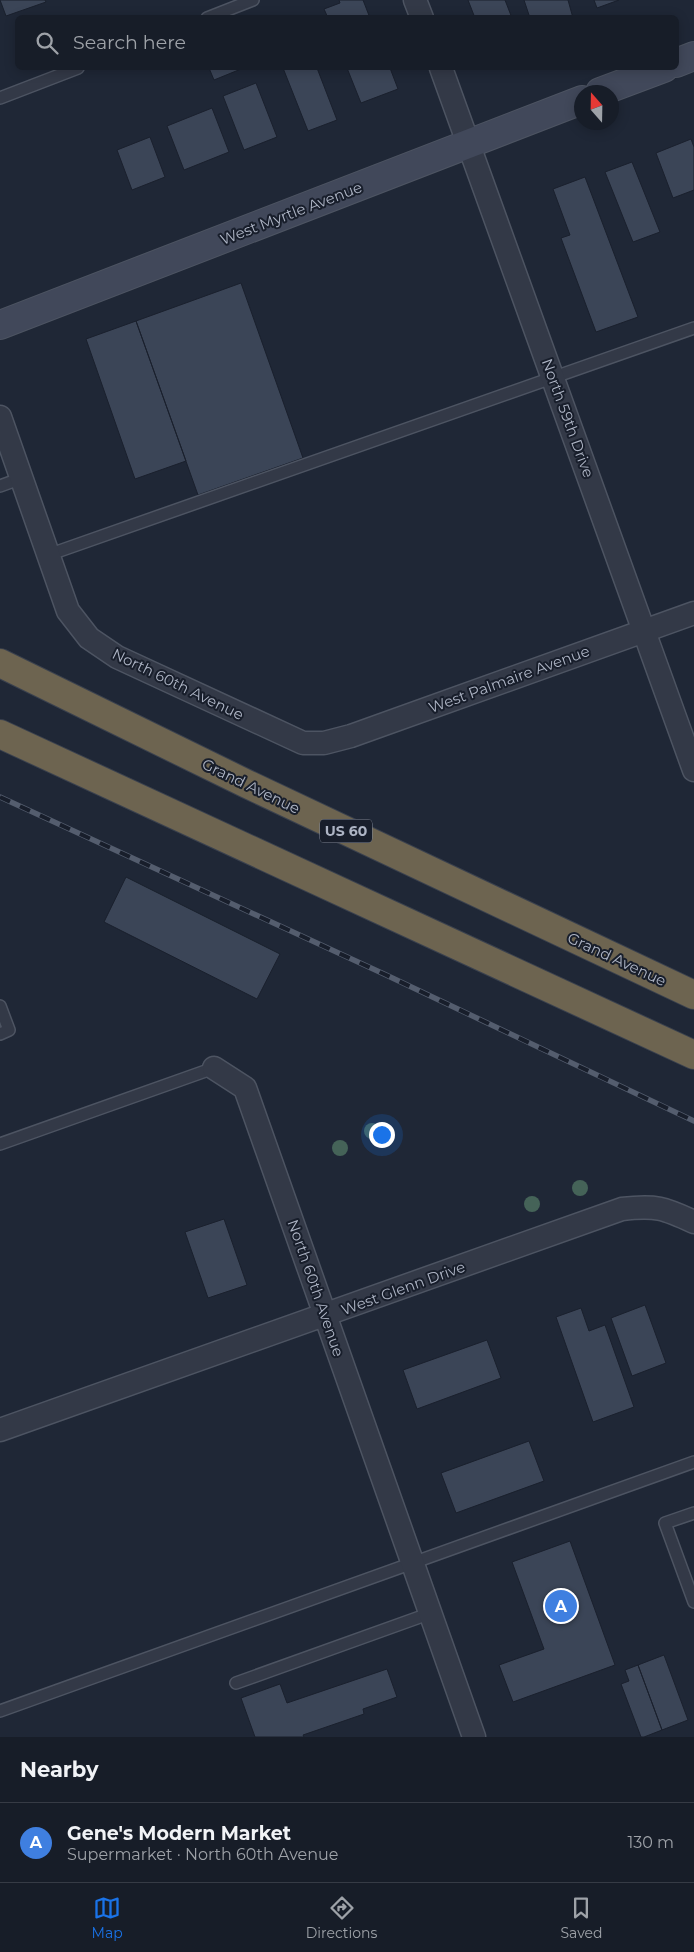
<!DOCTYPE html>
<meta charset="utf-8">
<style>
body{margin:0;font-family:Montserrat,sans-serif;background:#242a34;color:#f1f3f6}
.compass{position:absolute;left:574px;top:85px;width:45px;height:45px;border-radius:50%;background:#171d28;box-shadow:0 2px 12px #0003;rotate:340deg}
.you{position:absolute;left:381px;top:1134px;width:18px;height:18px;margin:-12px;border:4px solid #fff;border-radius:50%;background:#1a73e8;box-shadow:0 0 0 8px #1a73e833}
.badge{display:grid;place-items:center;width:32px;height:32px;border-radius:50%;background:#1a73e8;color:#fff;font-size:16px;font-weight:700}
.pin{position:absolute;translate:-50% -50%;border:2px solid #fff;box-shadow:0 1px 5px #0006}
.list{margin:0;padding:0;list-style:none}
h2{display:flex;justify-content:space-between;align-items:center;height:65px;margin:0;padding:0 20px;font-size:21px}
h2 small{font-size:16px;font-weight:400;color:#9ea2a8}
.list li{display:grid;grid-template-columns:32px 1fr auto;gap:15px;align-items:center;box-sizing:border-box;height:80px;padding:0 20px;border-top:1px solid #363b45}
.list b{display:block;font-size:19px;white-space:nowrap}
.list p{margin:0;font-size:16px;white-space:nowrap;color:#9ea2a8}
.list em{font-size:16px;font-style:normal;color:#9ea2a8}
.icon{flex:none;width:28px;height:28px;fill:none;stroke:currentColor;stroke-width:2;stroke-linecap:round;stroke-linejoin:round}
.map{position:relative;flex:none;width:694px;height:1737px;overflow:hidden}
.search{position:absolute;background:#171d28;box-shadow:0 2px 12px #0003;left:15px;right:15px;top:15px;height:55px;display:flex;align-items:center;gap:12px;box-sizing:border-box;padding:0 18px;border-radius:8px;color:#9ea2a8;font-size:19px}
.sheet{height:145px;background:#171d28}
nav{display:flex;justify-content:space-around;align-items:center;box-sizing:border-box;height:70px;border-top:1px solid #363b45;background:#171d28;font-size:14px;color:#9ea2a8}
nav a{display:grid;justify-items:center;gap:2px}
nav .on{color:#1a73e8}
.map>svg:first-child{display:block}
.building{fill:#3b4557;stroke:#1a202d}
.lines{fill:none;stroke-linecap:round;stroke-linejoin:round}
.lane-casing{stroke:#4d5462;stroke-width:14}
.street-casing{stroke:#4d5462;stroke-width:25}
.secondary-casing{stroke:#4d5462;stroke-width:30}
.highway-casing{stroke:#3a414e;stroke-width:30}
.lane{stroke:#333947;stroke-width:11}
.street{stroke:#333947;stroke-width:22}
.secondary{stroke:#41485a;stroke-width:28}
.highway{stroke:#6d6450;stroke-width:28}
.rail-casing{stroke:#545d6e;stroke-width:5.5}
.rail{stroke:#181e2b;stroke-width:4;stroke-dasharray:11;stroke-linecap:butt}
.tree{fill:#456358}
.labels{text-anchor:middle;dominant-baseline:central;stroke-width:4;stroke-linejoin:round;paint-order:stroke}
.shield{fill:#181e2b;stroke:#808796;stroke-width:1}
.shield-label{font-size:14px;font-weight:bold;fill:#adb4c4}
.street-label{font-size:15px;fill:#adb4c4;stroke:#181e2b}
</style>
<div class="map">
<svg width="694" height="1737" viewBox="0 0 694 1737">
<rect width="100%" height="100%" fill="#1f2736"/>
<path class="building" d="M0,0h45l1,2 -40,14z
M339,0h24l7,18h-42l-4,-9 16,-6z
M468,0h37l7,18h-37z
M524,0h44l5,18h-43z
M594,0h25l-22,8z
M209,68h32v1l-27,11z
M283,68h34l20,52 -29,11z
M347,68h43l8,21 -37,14z
M256,83l21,54 -33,13 -21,-54z
M212,108l17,44 -45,18 -17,-44z
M150,137l15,40 -33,13 -15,-40z
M691,139l3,8v43l-21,8 -17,-45z
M632,162l28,70 -27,10 -28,-70z
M585,177l53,140 -42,15 -35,-94 9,-3 -17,-46z
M241,283l62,175 -105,37 -62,-174z
M136,321l50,140 -51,18 -49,-140z
M126,877l154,77 -23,45 -153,-77z
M224,1219l23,66 -39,13 -23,-66z
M645,1305l21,58 -34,13 -21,-58z
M581,1308l8,23 16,-6 29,82 -41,15 -37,-105z
M487,1340l14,38 -84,31 -14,-39z
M529,1441l15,40 -88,32 -15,-40z
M570,1541l45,124 -102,37 -14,-37 45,-16 -32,-87z
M664,1655l24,65 -26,10 -24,-65z
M638,1665l24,65 -18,7h-3l-20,-53 8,-3 -4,-11z
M387,1669l10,28 -34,12 1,5 -61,21 1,2h-49l-14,-39 39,-14 7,19z"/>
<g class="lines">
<g class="lane-casing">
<path id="lane" d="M207,18l46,-18
M0,98l78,-30
M0,486l22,-8
M48,555l646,-227
M0,1006l9,24 -9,4
M0,1144l214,-76
M694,1513l-29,10 29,79
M236,1683l195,-70
M0,1711l694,-249"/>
</g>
<g class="street-casing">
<path id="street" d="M415,0l7,18
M441,68l253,702
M0,417l68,194 21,27 28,19 186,86h21l27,-7 343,-123
M214,1068l31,20 229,649
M0,1430l622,-221c34,-4 42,-1 72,13"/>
</g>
<g class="secondary-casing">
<path id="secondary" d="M676,63l18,-7
M600,92l64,-24
M0,325l582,-225"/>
</g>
<g class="highway-casing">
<path id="highway" d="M0,663l247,121 447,211
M0,734l694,321"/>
</g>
<use href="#lane" class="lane"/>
<use href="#street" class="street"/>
<use href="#secondary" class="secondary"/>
<use href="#highway" class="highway"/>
<g class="rail-casing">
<path id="rail" d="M0,797l384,177 310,147"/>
</g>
<use href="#rail" class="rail"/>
</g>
<g class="tree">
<circle cx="372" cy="1131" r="8"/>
<circle cx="340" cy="1148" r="8"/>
<circle cx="580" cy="1188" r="8"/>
<circle cx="532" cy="1204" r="8"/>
</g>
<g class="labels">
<rect class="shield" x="320" y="819.5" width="52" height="23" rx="4"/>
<g class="shield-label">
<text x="346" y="831">US 60</text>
</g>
<g class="street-label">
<text transform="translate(291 213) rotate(-21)">West Myrtle Avenue</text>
<text transform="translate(568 418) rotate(70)">North 59th Drive</text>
<text transform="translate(509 679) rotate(-20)">West Palmaire Avenue</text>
<text transform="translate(178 684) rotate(26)">North 60th Avenue</text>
<text transform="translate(251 786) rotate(26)">Grand Avenue</text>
<text transform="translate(617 959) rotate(25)">Grand Avenue</text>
<text transform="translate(316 1288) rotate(71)">North 60th Avenue</text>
<text transform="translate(403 1288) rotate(-20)">West Glenn Drive</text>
</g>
</g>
</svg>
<svg class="compass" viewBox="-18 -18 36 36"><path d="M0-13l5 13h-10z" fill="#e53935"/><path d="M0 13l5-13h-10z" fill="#9ea2a8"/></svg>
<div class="you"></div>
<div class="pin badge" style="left:561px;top:1606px;background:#3f7fe0">A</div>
<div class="search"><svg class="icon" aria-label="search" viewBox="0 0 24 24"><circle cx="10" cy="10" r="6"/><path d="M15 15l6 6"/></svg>Search here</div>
</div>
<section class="sheet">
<h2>Nearby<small></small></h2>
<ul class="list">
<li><span class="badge" style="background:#3f7fe0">A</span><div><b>Gene's Modern Market</b><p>Supermarket · North 60th Avenue</p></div><em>130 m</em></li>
</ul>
</section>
<nav>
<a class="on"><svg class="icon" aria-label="map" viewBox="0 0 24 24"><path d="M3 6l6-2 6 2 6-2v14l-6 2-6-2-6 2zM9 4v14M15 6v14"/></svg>Map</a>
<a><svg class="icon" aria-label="directions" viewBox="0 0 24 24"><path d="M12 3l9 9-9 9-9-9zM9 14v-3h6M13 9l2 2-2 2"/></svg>Directions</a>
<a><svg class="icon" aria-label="saved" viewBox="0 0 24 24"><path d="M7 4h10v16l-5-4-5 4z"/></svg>Saved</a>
</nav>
